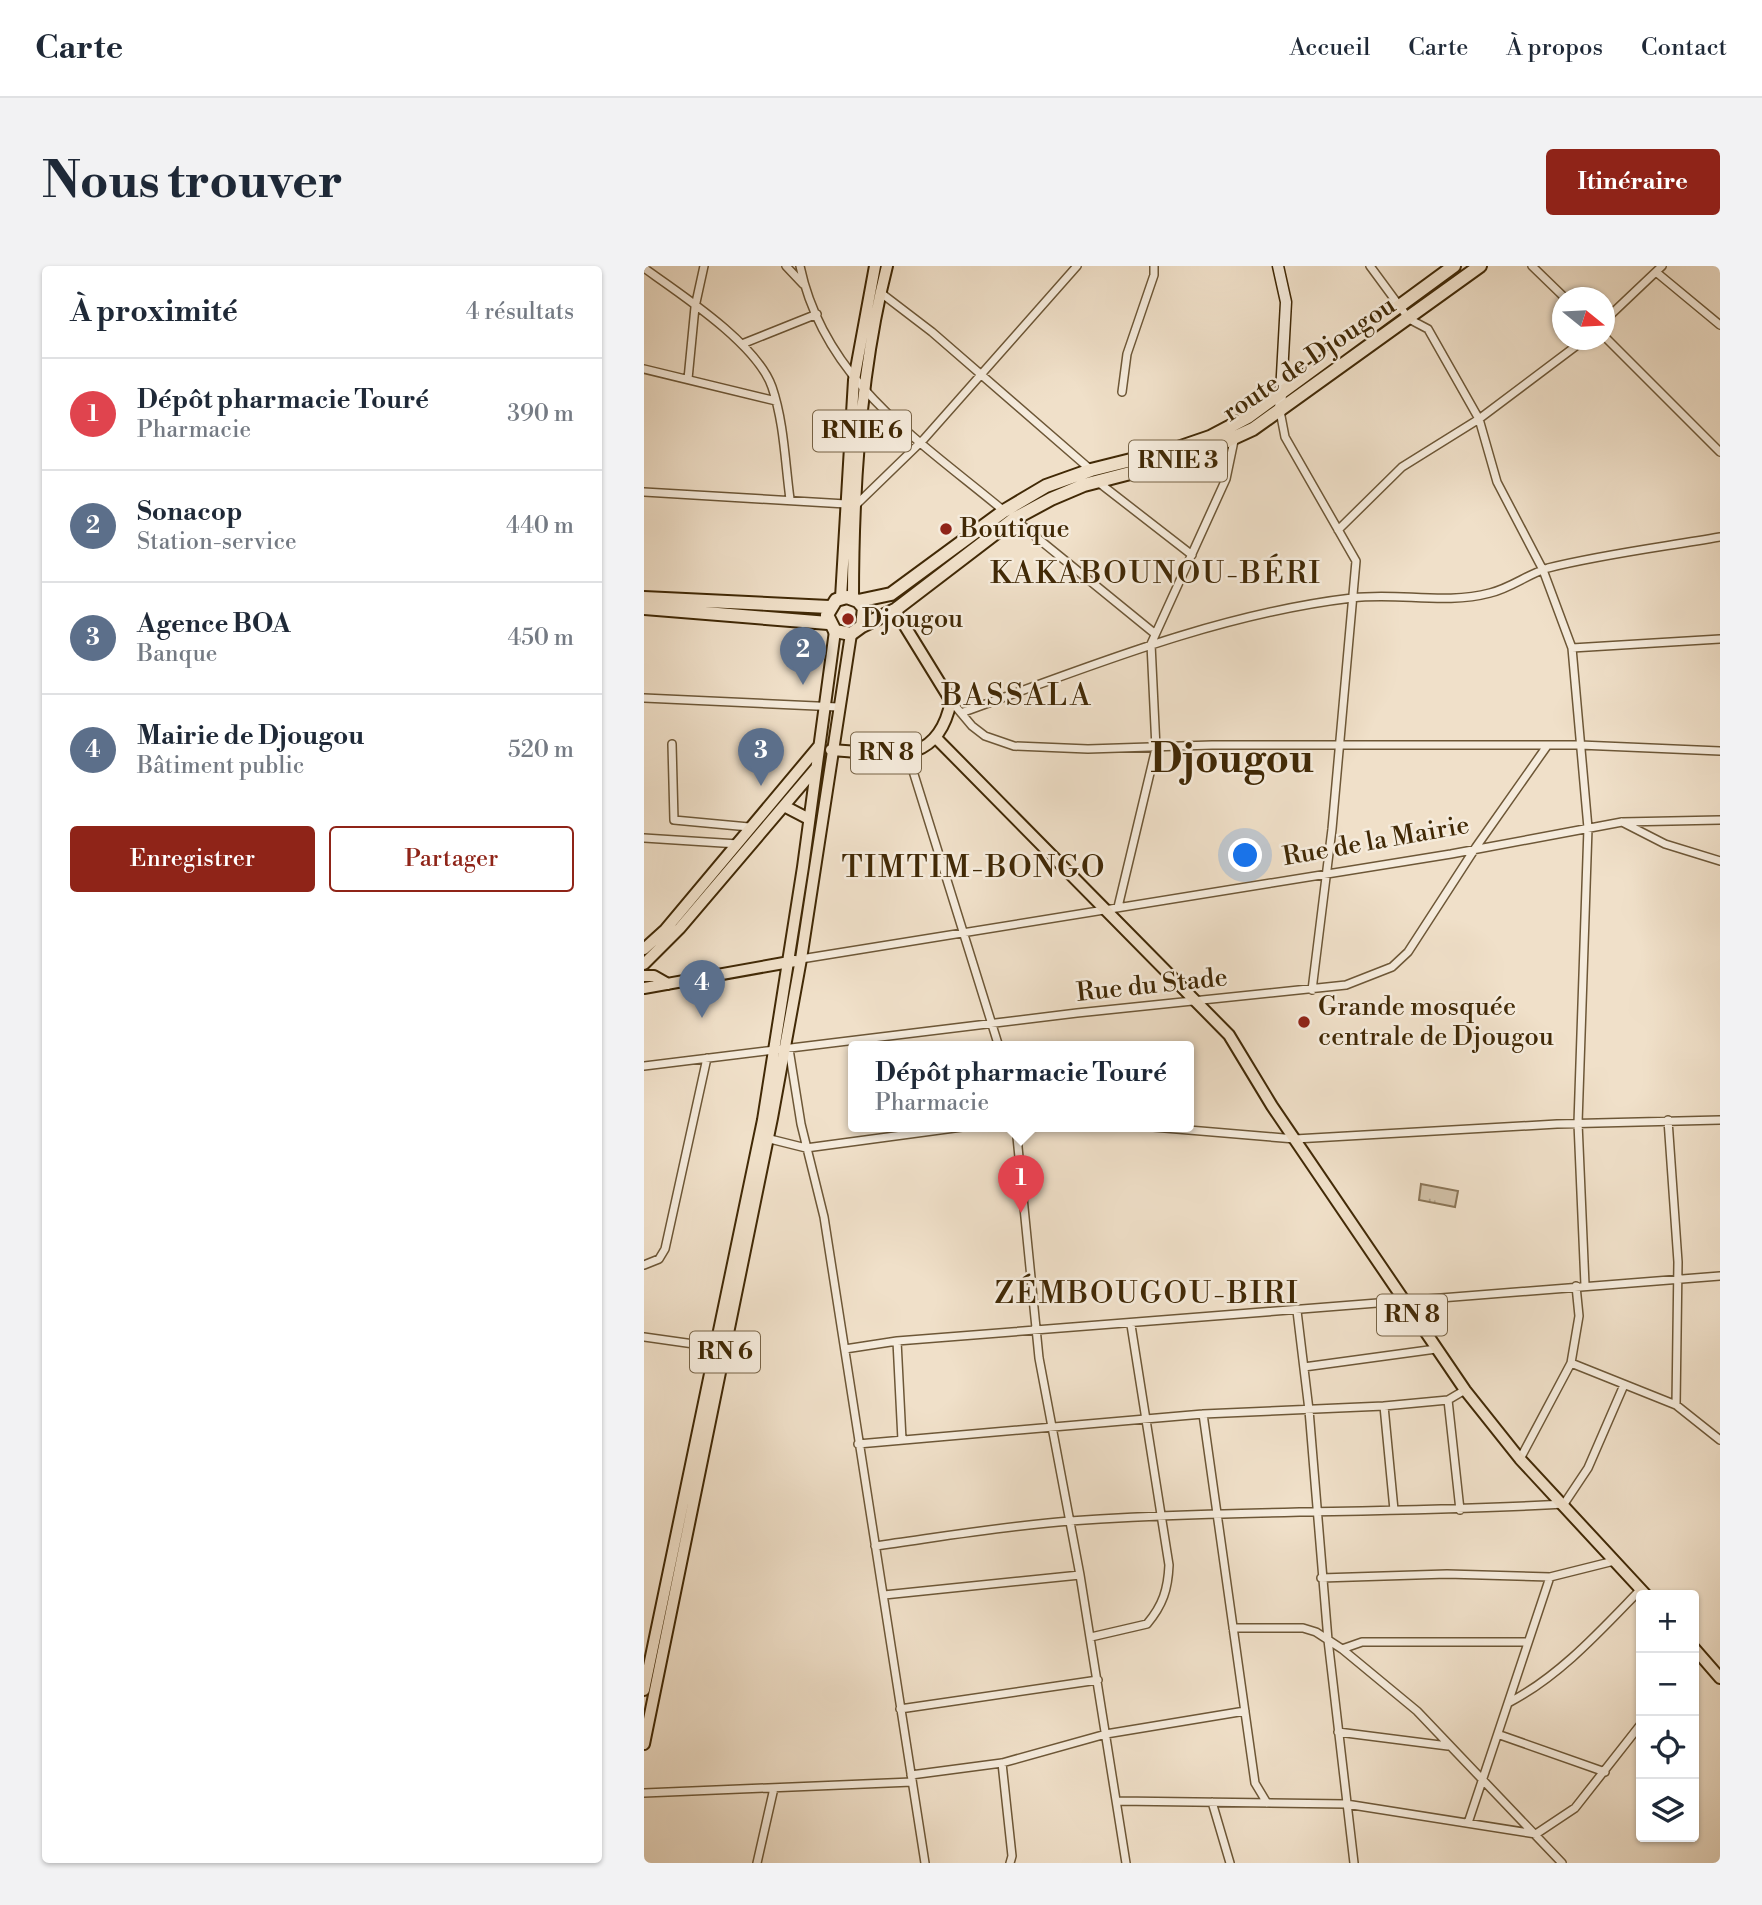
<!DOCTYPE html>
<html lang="fr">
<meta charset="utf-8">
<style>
body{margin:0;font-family:"Libre Bodoni",serif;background:#f2f2f3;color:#1f2937}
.controls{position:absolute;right:21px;bottom:21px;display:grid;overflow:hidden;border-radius:7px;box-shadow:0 2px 5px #0004}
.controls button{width:63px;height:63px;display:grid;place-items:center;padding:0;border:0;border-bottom:2px solid #e0e1e3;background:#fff;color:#1f2937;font:35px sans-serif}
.compass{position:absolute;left:908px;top:21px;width:63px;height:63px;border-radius:50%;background:#fff;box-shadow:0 2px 5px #0004;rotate:108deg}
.you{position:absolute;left:602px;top:590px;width:24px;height:24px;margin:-18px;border:5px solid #fff;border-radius:50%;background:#1a73e8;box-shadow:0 0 0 10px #1a73e833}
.badge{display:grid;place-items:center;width:46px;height:46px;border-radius:50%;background:#8f2418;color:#fff;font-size:23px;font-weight:700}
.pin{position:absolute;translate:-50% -58px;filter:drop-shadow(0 2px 4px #0008)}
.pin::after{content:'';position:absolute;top:37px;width:24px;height:21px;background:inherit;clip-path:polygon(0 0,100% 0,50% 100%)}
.popup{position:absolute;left:204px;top:775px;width:346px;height:91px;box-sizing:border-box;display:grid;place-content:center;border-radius:7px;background:#fff;filter:drop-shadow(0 2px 5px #0005);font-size:23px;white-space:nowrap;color:#747a83}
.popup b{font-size:26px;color:#1f2937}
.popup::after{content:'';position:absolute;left:50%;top:100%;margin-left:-14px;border:14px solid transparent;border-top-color:#fff}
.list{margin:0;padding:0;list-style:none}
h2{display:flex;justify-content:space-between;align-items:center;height:91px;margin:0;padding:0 28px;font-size:30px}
h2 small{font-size:23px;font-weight:400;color:#747a83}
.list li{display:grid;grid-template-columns:46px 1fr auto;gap:21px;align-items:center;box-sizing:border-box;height:112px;padding:0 28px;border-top:2px solid #e0e1e3}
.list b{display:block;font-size:26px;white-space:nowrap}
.list p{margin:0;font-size:23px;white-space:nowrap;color:#747a83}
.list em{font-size:23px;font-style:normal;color:#747a83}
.actions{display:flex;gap:14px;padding:21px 28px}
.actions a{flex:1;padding:16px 0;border:2px solid #8f2418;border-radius:7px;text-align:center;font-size:24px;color:#8f2418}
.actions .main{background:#8f2418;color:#fff}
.icon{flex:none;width:38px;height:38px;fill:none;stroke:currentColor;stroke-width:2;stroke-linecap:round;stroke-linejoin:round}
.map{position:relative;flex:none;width:1076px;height:1597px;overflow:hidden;border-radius:7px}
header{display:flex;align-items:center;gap:42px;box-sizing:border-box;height:98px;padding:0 35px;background:#fff;border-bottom:2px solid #e0e1e3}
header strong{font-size:33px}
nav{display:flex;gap:38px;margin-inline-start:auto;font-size:24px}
.intro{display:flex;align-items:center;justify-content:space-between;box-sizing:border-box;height:168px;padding:0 42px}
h1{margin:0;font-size:49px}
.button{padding:18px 32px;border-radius:7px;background:#8f2418;color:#fff;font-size:24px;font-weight:700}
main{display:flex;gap:42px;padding:0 42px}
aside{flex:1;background:#fff;border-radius:7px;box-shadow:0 2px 5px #0004}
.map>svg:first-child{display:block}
.park{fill:url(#park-tufts);stroke:#8a7557;stroke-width:2}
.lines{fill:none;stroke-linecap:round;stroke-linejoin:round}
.street-casing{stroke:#6d5737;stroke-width:10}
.secondary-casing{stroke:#412906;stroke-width:13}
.primary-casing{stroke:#412906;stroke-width:14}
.highway-casing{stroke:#412906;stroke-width:16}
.street{stroke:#f5ebdc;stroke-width:7}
.secondary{stroke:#f5ebdc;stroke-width:10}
.primary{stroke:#f0e0c9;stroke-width:10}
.highway{stroke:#f0e0c9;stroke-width:12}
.poi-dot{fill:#8f2418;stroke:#f5ebdc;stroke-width:2.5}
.labels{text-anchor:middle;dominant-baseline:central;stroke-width:5;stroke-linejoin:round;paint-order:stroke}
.shield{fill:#f5ebdc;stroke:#776346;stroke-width:2}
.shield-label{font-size:24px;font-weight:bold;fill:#412906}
.street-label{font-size:26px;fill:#412906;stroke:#f5ebdc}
.poi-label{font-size:26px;fill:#412906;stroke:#f5ebdc;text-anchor:start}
.quarter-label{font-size:30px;letter-spacing:2px;fill:#412906;stroke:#f5ebdc}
.town-label{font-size:40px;font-weight:bold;fill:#412906;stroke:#f5ebdc}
</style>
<header>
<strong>Carte</strong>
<nav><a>Accueil</a><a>Carte</a><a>À propos</a><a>Contact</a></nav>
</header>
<div class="intro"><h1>Nous trouver</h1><a class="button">Itinéraire</a></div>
<main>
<aside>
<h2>À proximité<small>4 résultats</small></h2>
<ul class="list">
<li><span class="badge" style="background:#e0444e">1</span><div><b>Dépôt pharmacie Touré</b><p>Pharmacie</p></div><em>390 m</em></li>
<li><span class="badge" style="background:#5c6f8a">2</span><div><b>Sonacop</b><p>Station-service</p></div><em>440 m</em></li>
<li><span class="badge" style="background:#5c6f8a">3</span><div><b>Agence BOA</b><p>Banque</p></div><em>450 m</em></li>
<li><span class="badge" style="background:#5c6f8a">4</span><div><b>Mairie de Djougou</b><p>Bâtiment public</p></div><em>520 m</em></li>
</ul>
<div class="actions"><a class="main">Enregistrer</a><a>Partager</a></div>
</aside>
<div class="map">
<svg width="1076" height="1597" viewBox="0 0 1076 1597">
<defs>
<pattern id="park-tufts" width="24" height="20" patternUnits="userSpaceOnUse" patternTransform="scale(1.75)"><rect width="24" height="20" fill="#d2c1a8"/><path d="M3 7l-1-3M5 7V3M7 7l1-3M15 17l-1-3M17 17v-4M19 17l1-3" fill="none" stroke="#ac9d87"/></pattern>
</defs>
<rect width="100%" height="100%" fill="#f0e0c9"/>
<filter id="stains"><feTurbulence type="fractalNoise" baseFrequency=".00286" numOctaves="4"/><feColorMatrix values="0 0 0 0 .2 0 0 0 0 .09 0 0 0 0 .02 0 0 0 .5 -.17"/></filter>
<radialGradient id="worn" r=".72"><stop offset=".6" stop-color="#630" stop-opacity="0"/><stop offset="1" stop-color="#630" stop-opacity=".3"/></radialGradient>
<path class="park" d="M777,918l37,7 -3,16 -36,-7z"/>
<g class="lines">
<g class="street-casing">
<path id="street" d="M142,0l17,18
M156,0c24,115 120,175 204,245
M726,0l39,53 19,10 51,90 18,63 46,88 29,78 16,180 -10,295 7,162
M888,0l33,32
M0,2c38,27 113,76 128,119 12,35 13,75 18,112
M1012,6l64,53
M237,27l51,39 159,138
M960,55l58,-55
M960,70l116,116
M98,78l75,-30
M0,103l132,32
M44,113l7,-72 9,-41
M478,126l5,-38 27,-79v-9
M636,145l5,26 71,124 -24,268 -20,161
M454,216l94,73
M0,226l202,12
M213,238l67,-65 153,-173
M370,253l140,114
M694,264l64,-63 77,-48 105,-79
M928,382l148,-9
M0,432l194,9
M307,435l21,25 13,10 29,10 74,3 124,-4h368l140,6
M317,447c127,-46 256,-99 391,-115 45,-6 93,7 138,-5 21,-5 38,-19 58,-25 56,-14 115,-21 172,-31
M28,478l2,76 75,7
M264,489l91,292
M978,556l43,22 55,17
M0,572l94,6
M474,641l38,-159 -5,-104 75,-165 9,-43
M157,693l650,-105 171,-32 98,-2
M145,783l12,75 23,93 101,646
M0,800l433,-53 269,-28 46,-18 16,-15 68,-105 71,-101
M1024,854l10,142 -2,143
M372,861l23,231 41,217 46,288
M509,861l142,12 262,-15 163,-4
M122,872l40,10 156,-21
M0,999l15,-6 6,-10 42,-191
M653,1045l12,99 19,230 26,223
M0,1071l71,10
M253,1075l5,99
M201,1083l52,-8 823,-65
M927,1097l105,42 44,35
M660,1101l132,-18
M804,1134l12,110
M740,1140l10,104
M559,1148l52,369 12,20
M214,1178l345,-30 181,-8 64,-6 17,-10
M876,1193l51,-96 8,-47 -3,-30
M231,1280c65,-9 130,-20 195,-25 165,-12 330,-7 494,-17l24,-36 36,-83
M677,1312l126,-4 103,3 64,-16
M240,1329l196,-20
M589,1362h70l13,4 26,17 75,62 145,152
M447,1371l56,-13c16,-19 21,-35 22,-59l-38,-240
M698,1383l20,-7h166
M866,1436c51,-27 91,-72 131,-113
M256,1443l198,-29
M694,1466l110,14
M856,1469l105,37
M358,1497l10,93 -2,7
M267,1509l91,-12 104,-29 139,-23
M0,1527l268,-11
M473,1535l229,3 190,30 39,-26 66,-84
M568,1536l18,61
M824,1557l82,-246
M113,1597l17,-75"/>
</g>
<g class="secondary-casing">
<path id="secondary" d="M634,0l8,36 -6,109"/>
</g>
<g class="primary-casing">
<path id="primary" d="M197,332l13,-218 21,-114
M209,332c0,-109 7,-227 34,-332
M293,473l292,296 43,71 193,284 55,69 126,136
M187,484c55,3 106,21 120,-49l-56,-91
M140,540l25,13
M0,683l21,-19 154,-184
M0,698l36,-36 136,-160
M0,710h10l14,8
M0,722l151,-27
M1050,1382l26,30
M0,1424l119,-570 40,-253 32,-236
M0,1478l128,-626 29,-159 50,-325"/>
</g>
<g class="highway-casing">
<path id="highway" d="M0,332l185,9
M214,335l6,7 -2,18 -11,8 -16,-3 -8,-16 9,-15 11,-3 11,4 33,-7 113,-83 42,-25 45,-16 84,-21 35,-12 38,-20 206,-151
M0,342l184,15
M218,360l33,-16 119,-91 37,-20 33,-14 108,-28 61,-28 227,-163"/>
</g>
<use href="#street" class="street"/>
<use href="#secondary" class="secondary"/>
<use href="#primary" class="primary"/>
<use href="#highway" class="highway"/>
</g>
<g class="poi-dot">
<circle cx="302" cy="263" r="7"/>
<circle cx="204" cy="353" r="7"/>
<circle cx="660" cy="756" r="7"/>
</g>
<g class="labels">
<g class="shield">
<rect x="169" y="144.5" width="98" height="41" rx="5"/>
<rect x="485" y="174.5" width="98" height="41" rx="5"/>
<rect x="207" y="466.5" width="70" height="41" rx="5"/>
<rect x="733" y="1028.5" width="70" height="41" rx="5"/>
<rect x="46" y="1065.5" width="70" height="41" rx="5"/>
</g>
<g class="shield-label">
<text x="218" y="165">RNIE 6</text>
<text x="534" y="195">RNIE 3</text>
<text x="242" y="487">RN 8</text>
<text x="768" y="1049">RN 8</text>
<text x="81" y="1086">RN 6</text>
</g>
<g class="street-label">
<text transform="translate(665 93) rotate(-34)">route de Djougou</text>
<text transform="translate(732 575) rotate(-10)">Rue de la Mairie</text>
<text transform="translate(508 719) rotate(-6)">Rue du Stade</text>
</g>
<g class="poi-label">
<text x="316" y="263">Boutique</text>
<text x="218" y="353">Djougou</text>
<text x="674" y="741">Grande mosquée<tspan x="674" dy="30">centrale de Djougou</tspan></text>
</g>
<g class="quarter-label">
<text x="512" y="308">KAKABOUNOU-BÉRI</text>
<text x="373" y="430">BASSALA</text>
<text x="330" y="602">TIMTIM-BONGO</text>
<text x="503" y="1028">ZÉMBOUGOU-BIRI</text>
</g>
<g class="town-label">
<text x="588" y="494">Djougou</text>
</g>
</g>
<rect width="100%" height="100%" filter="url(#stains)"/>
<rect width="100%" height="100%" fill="url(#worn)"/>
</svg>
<div class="controls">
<button>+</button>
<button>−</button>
<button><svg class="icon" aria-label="locate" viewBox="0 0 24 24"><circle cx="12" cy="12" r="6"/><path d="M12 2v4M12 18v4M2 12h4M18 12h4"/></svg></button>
<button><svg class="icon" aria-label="layers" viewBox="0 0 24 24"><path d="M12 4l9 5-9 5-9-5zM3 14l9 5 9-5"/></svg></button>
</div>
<svg class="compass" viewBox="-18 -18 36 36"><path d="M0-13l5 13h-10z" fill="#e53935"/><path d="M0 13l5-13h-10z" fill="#747a83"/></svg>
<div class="you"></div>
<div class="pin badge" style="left:377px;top:947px;background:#e0444e">1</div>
<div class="popup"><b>Dépôt pharmacie Touré</b>Pharmacie</div>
<div class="pin badge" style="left:159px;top:419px;background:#5c6f8a">2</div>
<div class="pin badge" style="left:117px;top:520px;background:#5c6f8a">3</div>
<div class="pin badge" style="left:58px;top:752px;background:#5c6f8a">4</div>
</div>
</main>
